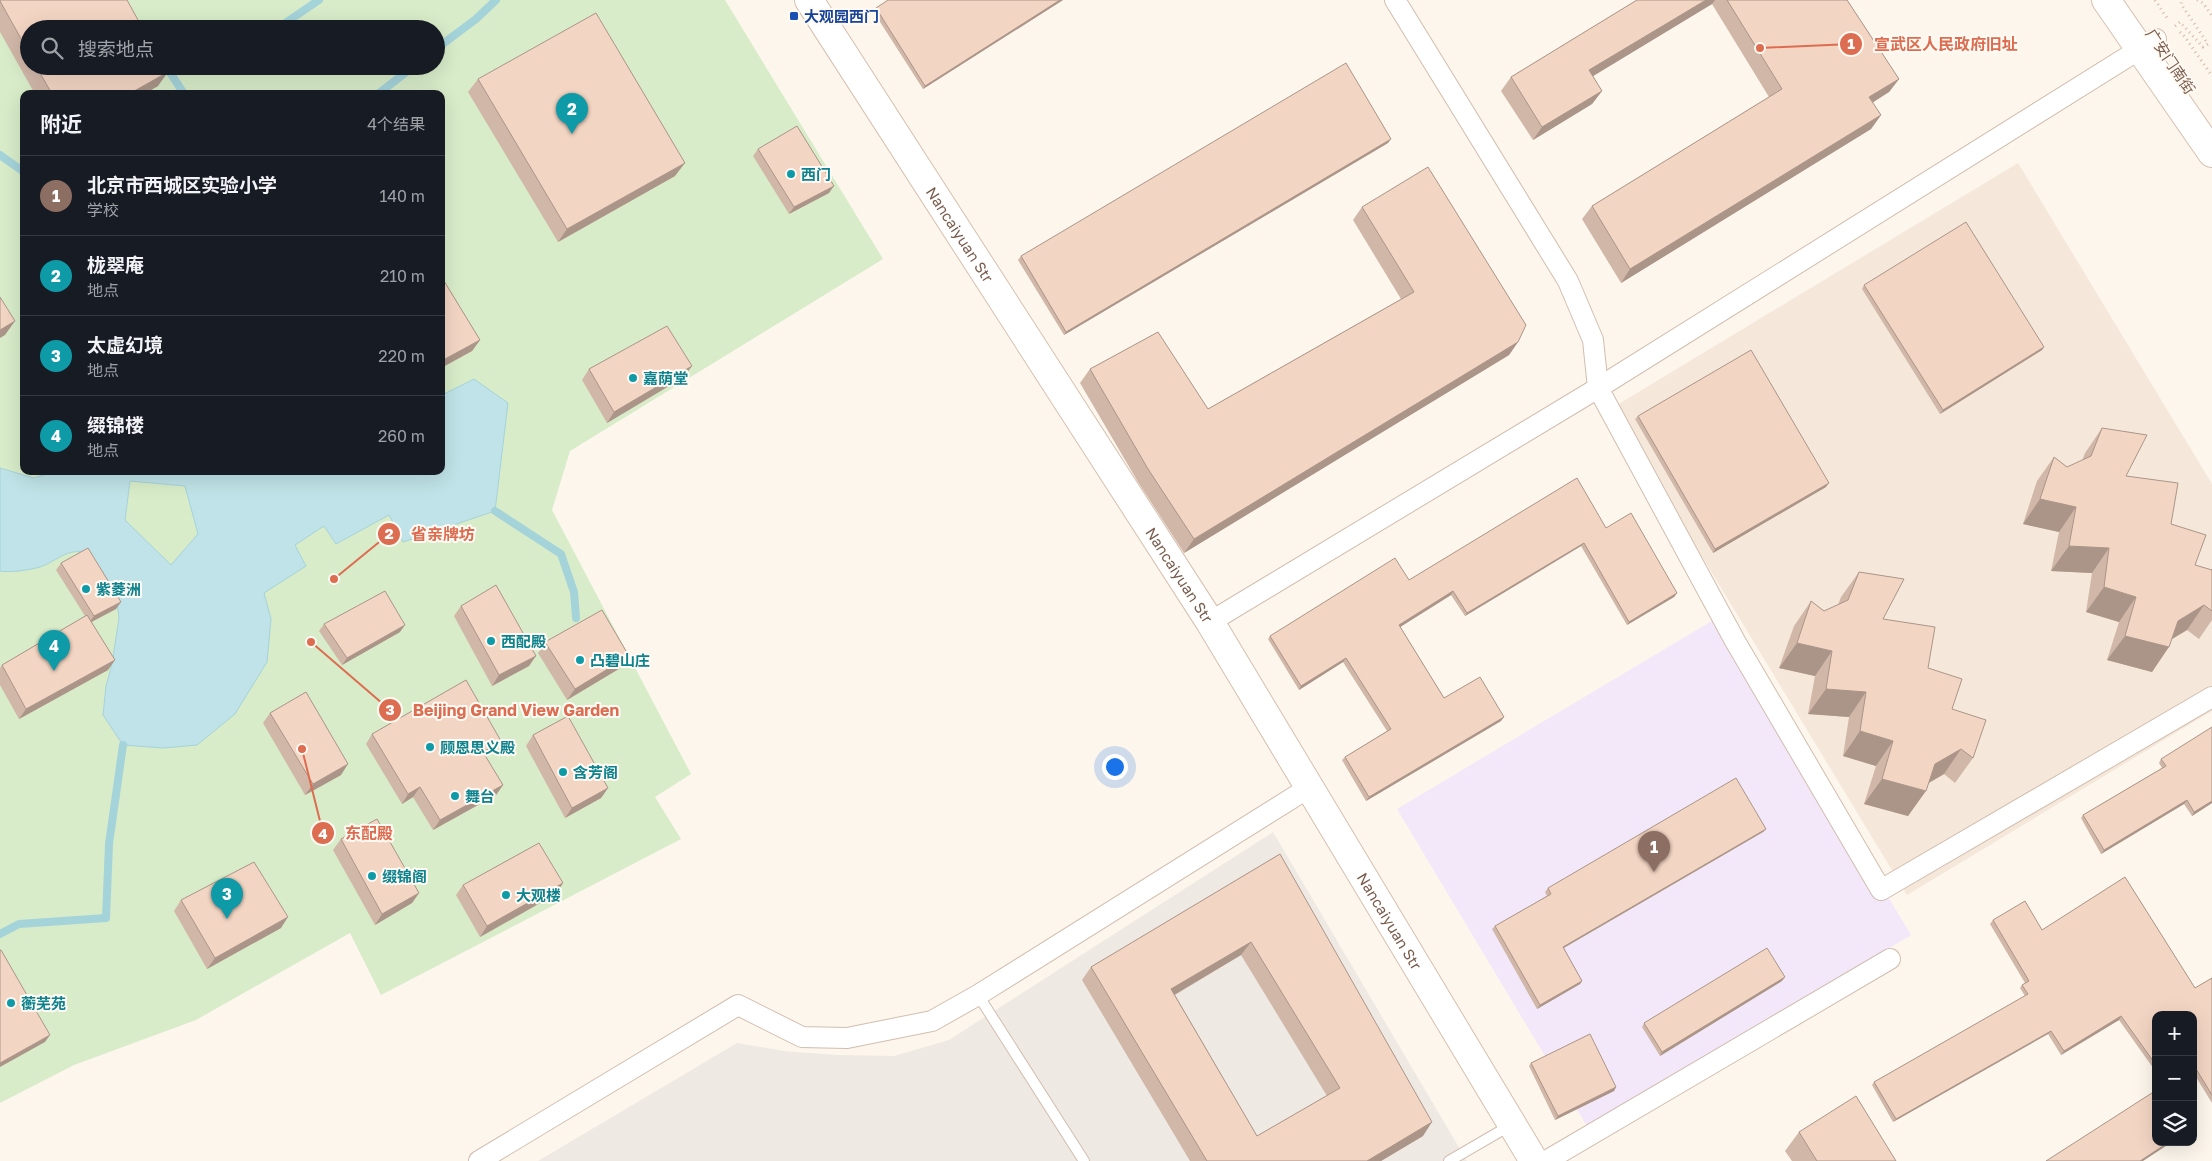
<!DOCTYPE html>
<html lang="zh">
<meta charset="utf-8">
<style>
body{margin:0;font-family:"Golos Text","Noto Sans SC",sans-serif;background:#20242c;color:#f1f3f6}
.controls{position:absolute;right:15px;bottom:15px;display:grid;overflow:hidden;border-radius:10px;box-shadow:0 5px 20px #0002}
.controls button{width:45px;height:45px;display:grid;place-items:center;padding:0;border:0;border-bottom:1px solid #363941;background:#171b24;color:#f1f3f6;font:25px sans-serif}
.you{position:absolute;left:1114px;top:766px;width:18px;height:18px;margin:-12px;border:4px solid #fff;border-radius:50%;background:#1a73e8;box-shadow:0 0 0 8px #1a73e833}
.badge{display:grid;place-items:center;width:32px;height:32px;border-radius:50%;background:#0b8043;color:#fff;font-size:16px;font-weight:700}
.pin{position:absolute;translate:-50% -41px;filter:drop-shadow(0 1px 2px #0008)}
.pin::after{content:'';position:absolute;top:26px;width:18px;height:15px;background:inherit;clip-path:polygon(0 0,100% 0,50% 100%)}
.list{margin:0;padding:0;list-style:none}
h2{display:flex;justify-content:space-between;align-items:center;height:65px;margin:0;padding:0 20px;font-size:21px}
h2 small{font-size:16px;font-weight:400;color:#9ea1a6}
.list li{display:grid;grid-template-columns:32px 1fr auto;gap:15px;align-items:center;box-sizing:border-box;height:80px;padding:0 20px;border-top:1px solid #363941}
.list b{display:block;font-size:19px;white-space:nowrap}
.list p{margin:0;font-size:16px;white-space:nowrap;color:#9ea1a6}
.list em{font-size:16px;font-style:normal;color:#9ea1a6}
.icon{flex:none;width:28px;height:28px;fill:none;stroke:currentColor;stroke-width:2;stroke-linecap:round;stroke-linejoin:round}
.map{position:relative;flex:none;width:2212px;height:1161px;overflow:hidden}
.search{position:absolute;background:#171b24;box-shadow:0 5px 20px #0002;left:20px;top:20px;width:425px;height:55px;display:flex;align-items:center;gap:12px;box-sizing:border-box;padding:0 18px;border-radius:28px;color:#9ea1a6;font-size:19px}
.panel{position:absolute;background:#171b24;box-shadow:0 5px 20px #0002;left:20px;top:90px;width:425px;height:385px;border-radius:10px}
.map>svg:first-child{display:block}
.residential{fill:#f5e8da}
.industrial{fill:#efe9e4}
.education{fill:#f3e8fa}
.green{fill:#d8ecc9;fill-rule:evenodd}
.water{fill:#bfe3e8;stroke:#a5d3da;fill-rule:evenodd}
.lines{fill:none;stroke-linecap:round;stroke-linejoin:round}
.stream{stroke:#a5d3da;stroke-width:8}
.lane-casing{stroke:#d1beb0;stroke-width:12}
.street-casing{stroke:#d1beb0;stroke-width:22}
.secondary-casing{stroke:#d6c0b0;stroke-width:30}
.path{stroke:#d9b8a5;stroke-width:3;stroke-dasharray:1 4;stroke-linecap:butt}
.lane{stroke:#fff;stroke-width:10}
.street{stroke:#fff;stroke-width:20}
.secondary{stroke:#fff;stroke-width:28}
.wall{fill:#d1b7a8;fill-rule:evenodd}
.shaded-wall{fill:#aa9588}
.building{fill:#f3d5c3;stroke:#aa9588;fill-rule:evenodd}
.transit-dot{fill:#1a4fb4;stroke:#fffaf3;stroke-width:2}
.culture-dot{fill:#0f9aa8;stroke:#fffaf3;stroke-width:2}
.labels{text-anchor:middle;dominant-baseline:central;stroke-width:4;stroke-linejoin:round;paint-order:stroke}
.transit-label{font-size:15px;font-weight:bold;fill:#164399;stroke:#fffaf3;text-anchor:start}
.street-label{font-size:15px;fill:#7a5c4d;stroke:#fffaf3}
.culture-label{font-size:15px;font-weight:bold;fill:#0d838f;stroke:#fffaf3;text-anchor:start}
.leader{fill:none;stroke:#dc6d51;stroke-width:2}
.callout-dot{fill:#dc6d51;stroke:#fffaf3;stroke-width:2}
.mark-label{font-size:15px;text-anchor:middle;font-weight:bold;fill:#fff}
.callout-label{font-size:16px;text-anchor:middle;font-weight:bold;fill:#dc6d51;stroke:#fffaf3;stroke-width:4;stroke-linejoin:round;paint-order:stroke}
</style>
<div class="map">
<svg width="2212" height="1161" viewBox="0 0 2212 1161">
<rect width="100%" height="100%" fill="#fdf6ec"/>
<path class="residential" d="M2018,163l194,321v227l-305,184 -295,-487z"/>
<path class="industrial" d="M1273,832l194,329h-929l199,-118 47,8 53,4 57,1 55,-16z"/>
<path class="education" d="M1720,616l191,319 -323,193 -191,-319z"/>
<path class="green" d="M0,0h725l158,259 -313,192 -18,59 139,264 -36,23 26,42 -300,156 -31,-62 -154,87 -122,45 -74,38zM29,29h407v37h-407zM24,94h417v377h-417z"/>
<path class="water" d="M474,379l34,24 -13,108 -92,31 -14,-27 -53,29 -12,-18 -29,19 11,21 -42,27 7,26 -4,43 -32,52 -38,31 -34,3 -40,-3 -20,-30 3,-29 6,-22 7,-46 -2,-16 -32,-49c-16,-6 -30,9 -45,14 -11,3 -29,6 -40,4v-103l34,10 22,-7h385v-81l3,4zM130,481l55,5 13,48 -27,31 -46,-45z"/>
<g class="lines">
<path class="stream" d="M278,28l41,-28
M436,49l40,-30 20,-19
M166,66l18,28
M378,94l36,-28
M0,155l24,17
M495,511l66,43 13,38 2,26
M0,934l19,-10 87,-6 3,-74 14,-99"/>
<g class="lane-casing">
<path id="lane" d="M978,995l106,166
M1449,1161l62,-36"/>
</g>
<g class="street-casing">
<path id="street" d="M1395,0l173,281 25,59 5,48 137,253 146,249 331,-193
M1210,622l388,-234 558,-349
M479,1161l259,-156 64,32 45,1 85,-17 46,-26 332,-208
M1546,1161l344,-202"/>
</g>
<g class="secondary-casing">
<g id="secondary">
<path id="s1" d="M809,0l401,622 324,539"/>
<path d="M2106,0l106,153"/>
</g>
</g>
<path class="path" d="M2155,0l12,18
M2197,0l6,3 9,13
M2175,26l5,-4 23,25 5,-3 -27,-40 1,-4
M2180,32l5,5 27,39"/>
<use href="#lane" class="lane"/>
<use href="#street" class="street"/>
<use href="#secondary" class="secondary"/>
</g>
<path class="wall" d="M0,0l29,29v37h135l-6,20 -14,8h-109l-35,-62z
M1063,0l-140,89 -50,-78 3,-3z
M1637,0h210l52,79 -10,13 -17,11 9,12 -10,14 -250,154 -39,-64 10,-13 177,-109 -57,-93 -119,72 9,15 -10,13 -59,36 -32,-49 10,-14z
M478,79l197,97 -117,66 -90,-150z
M1388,143l-324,192 -46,-75 3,-4z
M758,149l71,44 -40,21 -36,-58z
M1362,207l156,135 -9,13 -325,198 -46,-71 -58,-99 10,-14 118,40 193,-110 -48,-79z
M441,276l39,64 -8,11 -31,17z
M1864,285l180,62 -2,3 -102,64 -78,-125z
M589,369l95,8 -77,46 -25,-43z
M1638,416l188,71 -113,66 -78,-134z
M2102,428l24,48 45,48 24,41 17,5v50l-13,19 -12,-9 -15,9 -20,33 -45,-12 12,-38 -33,-10 6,-39 -41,-2 8,-39 -36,-8 14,-43 17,-24 13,10 15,-6 3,-8z
M1606,528l71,65 -3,4 -47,28 -46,-79 -116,70 -14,-21 -51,32 44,71 57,23 -135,80 -24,-41 3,-3 42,-26 -44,-69 -44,28 -31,-51 2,-3 139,-56z
M61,563l55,46 -24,13 16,48 -89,49 -19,-34v-17l2,-3 83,-49 -29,-46z
M1859,572l24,47 45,49 24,41 21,49 -18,25 -11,-9 -15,9 -21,33 -44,-12 12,-38 -33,-10 6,-39 -41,-3 7,-38 -36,-8 15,-42 17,-25 13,10 14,-6 3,-8z
M461,606l68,60 -37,20 -38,-70z
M324,624l76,8 -58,33 -23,-34z
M545,642l77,25 -55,33 -29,-47z
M270,713l71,62 -36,20 -42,-72z
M372,734l123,17 -10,5 18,29 -7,10 -63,35 -20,-33 -11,7 -36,-60z
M533,735l75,53 -7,10 -36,20 -39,-72z
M2161,759l51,44 -20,13 -8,-12 -83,50 -20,-36 2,-3 79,-47 -3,-5z
M1766,829l-3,3 -199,116 18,33 -2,3 -43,25 -45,-80 3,-3 52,-30 -2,-4 3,-4z
M341,839l78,54 -7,10 -37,22 -42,-75z
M1280,854l143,282 -42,25h-191l-108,-181 9,-13zM1241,955l86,141 -70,40 -82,-141z
M563,883l-7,11 -76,43 -24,-42 7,-10z
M181,900l100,28 -74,41 -33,-58z
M1993,920l49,10 153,58 17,-10v125l-19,-31v-57h-37v57l-37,-52 -58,35 -13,-21 -155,88 -21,-37 2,-3 151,-86 -5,-8 2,-3 3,-2 -35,-59z
M1782,981l-122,75 -18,-29 2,-4z
M1531,1063l85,24 -2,4 -59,29 -26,-54z
M1799,1132l97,29h-104l-7,-10z"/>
<path class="shaded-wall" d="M1060,0h3l-140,89 2,-3z
M1706,0h9l-3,4 -132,80 9,-14z
M168,72l-10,14 -14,8h-15z
M1899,79l-10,13 -30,19 10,-14z
M1602,91l-10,13 -59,36 9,-13z
M1881,115l-10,14 -250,154 9,-14z
M1391,139l-3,4 -324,192 2,-3z
M685,163l-10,13 -117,66 9,-13z
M834,186l-5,7 -40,21 5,-7z
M15,321l-10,14 -5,3v-8z
M480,340l-8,11 -31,17v-3l4,-6z
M1518,342l-9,13 -325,198 10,-14z
M2044,347l-2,3 -102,64 3,-4z
M692,366l-8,11 -77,46 7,-11z
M1829,483l-3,4 -113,66 2,-4z
M2040,499l36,8 -17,25 -36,-8z
M1584,543l-3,3 -116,70 2,-3z
M2069,546l40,2 -17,25 -41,-2z
M2104,587l32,10 -17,25 -33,-10z
M1453,591l-2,4 -54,34 2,-4z
M1677,593l-3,4 -47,28 2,-3z
M121,602l-5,7 -27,14 5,-7z
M2204,605l-17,25 -25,15 7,2 -17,25 -45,-12 18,-24 53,-15z
M405,625l-5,7 -58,33 5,-7z
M1797,643l35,8 -17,25 -36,-8z
M536,656l-7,10 -37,20 7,-11z
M629,656l-7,11 -55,33 8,-11z
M1346,658l-3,4 -44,28 2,-4z
M115,660l-7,10 -89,49 7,-10z
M1826,689l40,3 -17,25 -41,-3z
M1504,717l-3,4 -135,80 3,-4z
M1860,731l33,10 -17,25 -33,-10z
M501,741l-6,10 -19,10 7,-9z
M1961,749l-17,25 -26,15 8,2 -18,25 -44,-12 18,-25 53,-15z
M348,764l-7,11 -36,20 8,-11z
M503,785l-7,10 -63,35 7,-10z
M420,787l-7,10 -11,7 6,-10z
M608,788l-7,10 -36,20 7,-10z
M2187,800l-3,4 -83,50 3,-4z
M2212,801v2l-20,13 2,-4z
M1766,829l-3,3 -203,118 3,-3z
M563,883l-7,11 -76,43 7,-11z
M419,893l-7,10 -37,22 7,-11z
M288,917l-7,11 -74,41 8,-11z
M1251,942l-10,13 -79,47 9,-13z
M1785,977l-3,4 -122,75 2,-4z
M1582,981l-2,3 -43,25 3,-4z
M2121,1016l-2,4 -58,35 3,-4z
M2051,1031l-3,3 -155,88 3,-3z
M50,1035l-5,7 -45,25v-4z
M1616,1087l-2,4 -59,29 3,-4z
M1432,1122l-9,14 -42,25h-14z
M2169,1142h3l-29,19h-3z"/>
<path class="building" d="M0,0h127l16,29h-114v24l-29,-52z
M888,0h172l-135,86 -49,-78z
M1637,0h69l-117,70 13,21 -60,36 -31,-50z
M1727,0h120l52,79 -30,18 12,18 -251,154 -38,-63 190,-117z
M596,13l89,150 -118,66 -89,-150z
M1346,63l45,76 -325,193 -45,-76z
M36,66h128l4,6 -39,22h-77z
M797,126l37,60 -40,21 -36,-58z
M1428,167l98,158 -8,17 -324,197 -46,-70 -58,-100 68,-37 50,77 206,-117 -52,-85z
M1966,222l78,125 -101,63 -79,-125z
M441,276l39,64 -35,19 -4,-6z
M0,297l15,24 -15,9z
M667,326l25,40 -78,46 -25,-43z
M1751,350l78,133 -114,66 -77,-133z
M2102,428l45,7 -21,41 52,7 -7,41 35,11 -11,30 17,5v41l-8,-6 -26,16 -9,26 -44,-11 11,-39 -32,-10 5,-39 -40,-2 7,-39 -36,-8 14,-42 13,10 24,-11z
M1577,478l29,50 25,-15 46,80 -48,29 -45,-79 -117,70 -14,-22 -54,34 45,73 36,-21 24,40 -135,80 -24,-40 46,-28 -45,-71 -45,28 -31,-50 125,-78 14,22z
M88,548l33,54 -27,14 -33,-53z
M1859,572l45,7 -21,40 52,8 -7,41 34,11 -10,30 34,11 -13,38 -12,-9 -26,15 -9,27 -44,-12 11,-38 -33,-10 6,-39 -40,-3 6,-38 -35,-8 14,-42 13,10 24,-11z
M496,585l40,71 -37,19 -38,-69z
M385,591l20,34 -58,33 -23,-34z
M602,610l27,46 -54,33 -30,-47z
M87,615l28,45 -89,49 -24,-44z
M466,680l35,61 -18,11 20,33 -63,35 -20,-33 -12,7 -36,-60z
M306,692l42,72 -35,20 -43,-71z
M568,716l40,72 -36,20 -39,-73z
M2212,727v74l-18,11 -7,-12 -83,50 -21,-35 83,-49 -5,-7z
M1736,778l30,51 -203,118 19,34 -42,24 -45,-79 56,-32 -3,-6z
M377,819l42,74 -37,21 -41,-75z
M539,843l24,40 -76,43 -24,-41z
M1280,854l152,268 -65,39h-160l-116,-194zM1251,942l89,146 -83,48 -86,-147z
M254,862l34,55 -73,41 -34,-58z
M2125,877l70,111 17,-10v117l-19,-31v-49h-37v50l-35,-49 -57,35 -13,-20 -155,88 -22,-37 154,-88 -6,-9 7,-4 -36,-61 32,-19 17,29z
M1767,948l18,29 -123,75 -18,-29z
M0,950h1l49,85 -50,28z
M1590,1034l26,53 -58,29 -27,-53z
M2155,1091l1,51h13l-29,19h-94z
M1856,1096l40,65h-79l-18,-29z"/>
<rect class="transit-dot" x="789" y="11" width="10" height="10" rx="2.5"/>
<g class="culture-dot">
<circle cx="791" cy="174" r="5"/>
<circle cx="633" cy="378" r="5"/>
<circle cx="86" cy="589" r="5"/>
<circle cx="491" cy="641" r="5"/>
<circle cx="580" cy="660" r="5"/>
<circle cx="430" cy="747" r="5"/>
<circle cx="563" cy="772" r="5"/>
<circle cx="455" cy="796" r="5"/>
<circle cx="372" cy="876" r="5"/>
<circle cx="506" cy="895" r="5"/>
<circle cx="11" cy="1003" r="5"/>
</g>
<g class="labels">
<g class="transit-label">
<text x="804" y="16">大观园西门</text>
</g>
<g class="street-label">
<text transform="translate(2171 61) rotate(56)">广安门南街</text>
<text stroke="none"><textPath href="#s1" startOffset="279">Nancaiyuan Str</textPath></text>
<text stroke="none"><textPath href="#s1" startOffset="684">Nancaiyuan Str</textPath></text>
<text stroke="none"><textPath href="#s1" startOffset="1089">Nancaiyuan Str</textPath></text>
</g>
<g class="culture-label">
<text x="801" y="174">西门</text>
<text x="643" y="378">嘉荫堂</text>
<text x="96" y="589">紫菱洲</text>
<text x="501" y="641">西配殿</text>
<text x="590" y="660">凸碧山庄</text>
<text x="440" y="747">顾恩思义殿</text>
<text x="573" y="772">含芳阁</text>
<text x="465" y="796">舞台</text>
<text x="382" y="876">缀锦阁</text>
<text x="516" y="895">大观楼</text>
<text x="21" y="1003">蘅芜苑</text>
</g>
</g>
<path class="leader" d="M1760 48L1851 44M334 579L389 534M311 642L390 710M302 749L323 833"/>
<g class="callout-dot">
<circle cx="1760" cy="48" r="5"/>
<circle cx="334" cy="579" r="5"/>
<circle cx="311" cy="642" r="5"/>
<circle cx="302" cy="749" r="5"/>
<circle cx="1851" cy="44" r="12"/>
<circle cx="389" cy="534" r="12"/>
<circle cx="390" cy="710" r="12"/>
<circle cx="323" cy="833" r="12"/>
</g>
<g class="mark-label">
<text x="1851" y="49">1</text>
<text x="389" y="539">2</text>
<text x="390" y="715">3</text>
<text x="323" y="839">4</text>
</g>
<g class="callout-label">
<text x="1946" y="50">宣武区人民政府旧址</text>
<text x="443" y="540">省亲牌坊</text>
<text x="516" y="716">Beijing Grand View Garden</text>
<text x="369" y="839">东配殿</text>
</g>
</svg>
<div class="controls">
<button>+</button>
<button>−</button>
<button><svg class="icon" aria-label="layers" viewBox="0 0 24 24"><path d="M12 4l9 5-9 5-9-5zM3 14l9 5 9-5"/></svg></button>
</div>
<div class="you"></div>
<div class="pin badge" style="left:1654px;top:872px;background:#8d6e63">1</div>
<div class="pin badge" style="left:572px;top:134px;background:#0f9aa8">2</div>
<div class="pin badge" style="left:227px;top:919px;background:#0f9aa8">3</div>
<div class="pin badge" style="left:54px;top:671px;background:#0f9aa8">4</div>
<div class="search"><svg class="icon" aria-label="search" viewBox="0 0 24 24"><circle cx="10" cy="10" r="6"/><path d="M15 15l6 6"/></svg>搜索地点</div>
<section class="panel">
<h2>附近<small>4个结果</small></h2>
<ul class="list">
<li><span class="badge" style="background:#8d6e63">1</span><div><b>北京市西城区实验小学</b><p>学校</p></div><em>140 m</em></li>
<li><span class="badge" style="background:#0f9aa8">2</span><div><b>栊翠庵</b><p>地点</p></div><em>210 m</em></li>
<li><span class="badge" style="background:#0f9aa8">3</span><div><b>太虚幻境</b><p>地点</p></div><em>220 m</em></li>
<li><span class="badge" style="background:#0f9aa8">4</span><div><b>缀锦楼</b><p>地点</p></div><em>260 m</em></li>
</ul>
</section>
</div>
